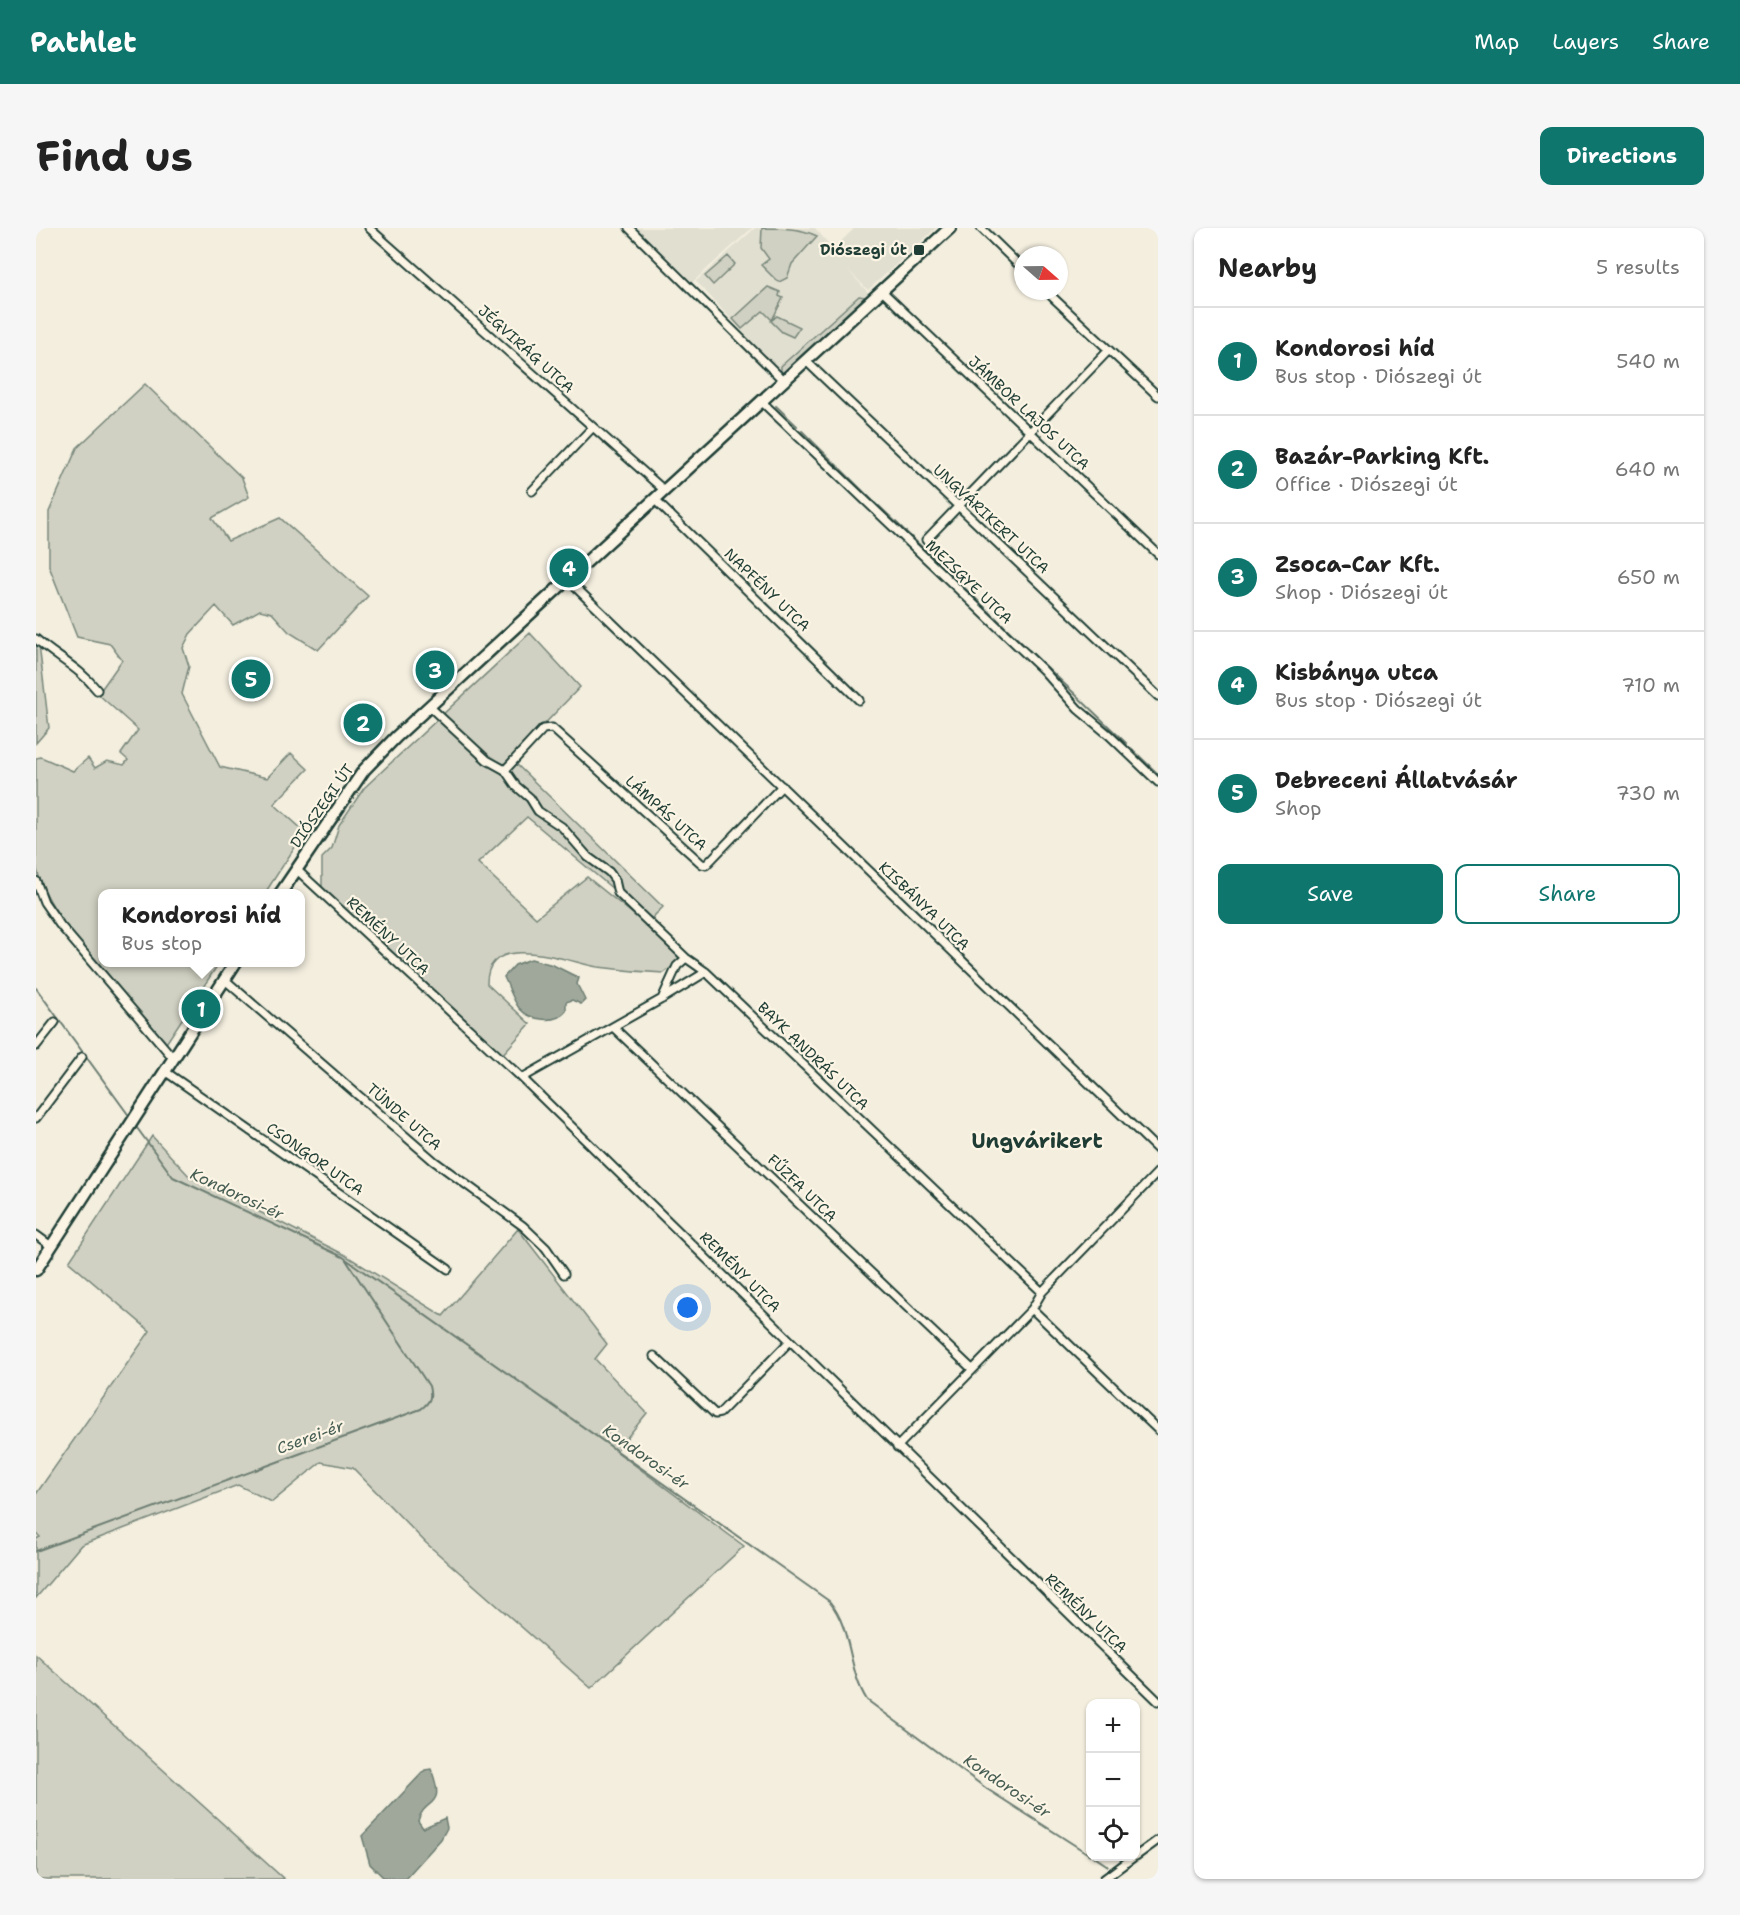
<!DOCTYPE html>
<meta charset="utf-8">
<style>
body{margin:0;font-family:"Shantell Sans",sans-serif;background:#f6f6f6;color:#222}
.controls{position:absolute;right:18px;bottom:18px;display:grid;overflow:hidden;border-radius:12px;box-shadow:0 2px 4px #0004}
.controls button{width:54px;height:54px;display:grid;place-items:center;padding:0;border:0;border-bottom:2px solid #e0e0e0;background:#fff;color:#222;font:30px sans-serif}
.compass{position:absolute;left:978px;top:18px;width:54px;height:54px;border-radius:50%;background:#fff;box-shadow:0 2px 4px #0004;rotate:110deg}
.you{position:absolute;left:652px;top:1080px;width:21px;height:21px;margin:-15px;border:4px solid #fff;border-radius:50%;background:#1a73e8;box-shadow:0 0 0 9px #1a73e833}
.badge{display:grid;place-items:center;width:39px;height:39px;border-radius:50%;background:#0f766e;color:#fff;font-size:20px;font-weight:700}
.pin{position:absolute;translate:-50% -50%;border:3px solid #fff;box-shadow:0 2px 6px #0006}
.popup{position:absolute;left:62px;top:661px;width:207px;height:78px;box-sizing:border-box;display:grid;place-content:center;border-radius:12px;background:#fff;filter:drop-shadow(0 2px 4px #0005);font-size:20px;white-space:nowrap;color:#767676}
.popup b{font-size:22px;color:#222}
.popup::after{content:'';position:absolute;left:50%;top:100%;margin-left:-12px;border:12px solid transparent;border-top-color:#fff}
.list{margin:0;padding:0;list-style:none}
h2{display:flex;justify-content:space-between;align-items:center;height:78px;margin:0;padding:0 24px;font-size:26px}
h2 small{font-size:20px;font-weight:400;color:#767676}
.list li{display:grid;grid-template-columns:39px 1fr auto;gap:18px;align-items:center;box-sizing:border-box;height:108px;padding:0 24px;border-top:2px solid #e0e0e0}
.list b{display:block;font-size:22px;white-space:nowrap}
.list p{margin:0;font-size:20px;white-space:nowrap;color:#767676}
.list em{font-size:20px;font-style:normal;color:#767676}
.actions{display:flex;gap:12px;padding:18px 24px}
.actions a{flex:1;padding:14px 0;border:2px solid #0f766e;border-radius:12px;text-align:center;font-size:21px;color:#0f766e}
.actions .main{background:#0f766e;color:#fff}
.icon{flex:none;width:33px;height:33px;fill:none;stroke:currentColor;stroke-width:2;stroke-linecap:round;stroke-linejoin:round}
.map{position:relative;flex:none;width:1122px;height:1651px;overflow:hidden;border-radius:12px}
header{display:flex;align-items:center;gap:36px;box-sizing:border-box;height:84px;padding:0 30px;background:#0f766e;color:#fff}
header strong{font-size:28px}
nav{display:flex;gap:33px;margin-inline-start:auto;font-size:21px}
.intro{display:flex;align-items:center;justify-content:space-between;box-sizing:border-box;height:144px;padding:0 36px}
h1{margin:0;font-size:42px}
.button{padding:15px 27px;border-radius:12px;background:#0f766e;color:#fff;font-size:21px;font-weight:700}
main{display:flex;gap:36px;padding:0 36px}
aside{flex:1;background:#fff;border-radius:12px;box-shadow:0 2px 4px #0004}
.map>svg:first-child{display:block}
.built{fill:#e1dfd0}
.green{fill:#d0d1c2;stroke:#78877b;stroke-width:1.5}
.water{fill:#a0a89b;stroke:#6c7d72;stroke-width:1.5}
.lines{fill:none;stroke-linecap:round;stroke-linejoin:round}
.stream{stroke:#6c7d72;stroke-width:2}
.minor-casing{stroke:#1f3d34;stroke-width:11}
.secondary-casing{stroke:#1f3d34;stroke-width:15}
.minor{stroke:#fcf5e5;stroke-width:7}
.secondary{stroke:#fcf5e5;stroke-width:10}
.poi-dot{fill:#1f3d34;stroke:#fcf5e5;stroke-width:2}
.labels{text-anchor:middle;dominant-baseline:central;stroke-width:4.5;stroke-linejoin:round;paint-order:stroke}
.poi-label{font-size:15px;font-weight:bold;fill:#1f3d34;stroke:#fcf5e5;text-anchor:end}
.street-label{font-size:15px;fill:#1f3d34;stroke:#fcf5e5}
.water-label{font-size:16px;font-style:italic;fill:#465d53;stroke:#fcf5e5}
.district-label{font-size:21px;font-weight:bold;fill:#1f3d34;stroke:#fcf5e5}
</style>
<header>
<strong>Pathlet</strong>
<nav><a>Map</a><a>Layers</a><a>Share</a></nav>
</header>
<div class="intro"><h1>Find us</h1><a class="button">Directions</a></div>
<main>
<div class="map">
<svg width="1122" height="1651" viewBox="0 0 1122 1651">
<rect width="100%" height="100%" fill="#f3eede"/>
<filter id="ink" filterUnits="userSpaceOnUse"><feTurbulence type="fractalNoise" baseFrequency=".0167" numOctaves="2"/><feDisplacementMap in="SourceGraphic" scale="12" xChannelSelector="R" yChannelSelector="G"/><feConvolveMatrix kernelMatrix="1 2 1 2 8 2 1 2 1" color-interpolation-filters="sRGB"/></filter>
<g filter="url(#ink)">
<path class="built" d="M602,0h114l-66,60 -51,-57z
M719,0h60l18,21 22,-21h81l-68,62 -21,-21 25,28 -88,80 -88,-96z"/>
<path class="green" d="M726,0c20,0 38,0 55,8l-25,28 -5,14 -8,4 -3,-2 -15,-15 8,-6 -8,-11z
M692,28l7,8 -22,21 -8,-9z
M732,59l12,5 -1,4 4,2 -11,22 -9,-9 -21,18 -9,-10z
M823,68l6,1 -3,7 -77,68 -4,1v-7z
M741,88l23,11 -7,10 -11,-5 -11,-11z
M109,156l97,94 7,19 -37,21 16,23 52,-23 88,78 -50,54 -29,-18 -17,-19 -12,-3 -27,15 -17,-19 -26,28 -7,14 6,18 -7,28 38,73 47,11 24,-25 17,16 -34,35 31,28 -40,61 -163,1v68l117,1 -54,82c-35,-41 -122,-130 -129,-181 0,-34 0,-72 0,-106l5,-1 32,14 15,-13 7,10 12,-7 17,4 4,-5 -7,-6 17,-24 -40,-36 24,-34 -12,-16 -33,-7 -28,-71v-54l28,-64z
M494,405l50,54 -69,72 152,148 -13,13 -123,-103 -49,46 58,55 51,-41 98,79 -21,17c-22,-1 -44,-3 -66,-6 -29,-5 -112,-38 -111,17l43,40 -29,32 -179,-166v-32l10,-10 7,-23 25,-37z
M0,413l3,3 10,84 -13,15z
M116,908l38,41 155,78 98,61 75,-87 89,115 -12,15 52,54 -31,38 128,95 -153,142 -165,-145 -73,-75 -32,-6 -49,40 -34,-17 -157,60 -45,53v-59l4,-2 -4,-4v-39l114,-163 -81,-69z
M0,1427l248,224h-248z"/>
<path class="water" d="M495,731l22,6 26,13 -2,6 8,16 -4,4 -9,-4 -6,2v9c-10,13 -36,10 -47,-3 -6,-8 -10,-21 -15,-31l11,-12z
M395,1541c16,42 -6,27 -13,52l5,7 22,-10 2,10 -6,11 -36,40 -22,-2 -13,-13 -8,-28 63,-66z"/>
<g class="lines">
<path class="stream" d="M740,178l21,20
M766,203l72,71
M843,278l146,140
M993,422l98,94
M1095,520l27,26
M0,760l94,129
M101,900l36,49 170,80 486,344c24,29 18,68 38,99l120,89 103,66
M0,1323l385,-142c9,-7 11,-11 8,-23l-83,-126
M1057,1628l15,10"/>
<g class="minor-casing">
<path id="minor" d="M333,0l296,263
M593,0l155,153
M945,0l42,41
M846,63l276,263
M1010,63l112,105
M770,133l352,335
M725,173l282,269 35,39 31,26 49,47
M496,263l61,-64
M619,272l204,200
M890,312l183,-190
M532,352l590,570
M0,411c20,18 44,29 61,51
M394,479l57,53 18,10 11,16 14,12 8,13 24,16 26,30 21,15 6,8 3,13 68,65 20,14 336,320 -10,17 126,121
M469,542l38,-41 9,-1 150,136 4,1 76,-79
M260,641l226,209 636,623
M0,653l8,21 16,23 114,134
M188,751l210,182 89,65 23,22 18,26
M626,771l15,-33 9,-8
M577,799l359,342
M0,818l19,-24
M130,844l282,197
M486,850l140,-79 44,-27
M0,890l46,-61
M0,1007l15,11
M1006,1064l116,-120
M618,1128l61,58 5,-1 70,-72
M861,1219l135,-138
M1100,1628l22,-16
M1068,1651l31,-23"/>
</g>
<g class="secondary-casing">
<path id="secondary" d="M244,666l84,-124 32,-33 554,-509
M0,1042l200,-308"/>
</g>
<use href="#minor" class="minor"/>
<use href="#secondary" class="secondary"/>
</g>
</g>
<rect class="poi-dot" x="877" y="16" width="12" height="12" rx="3"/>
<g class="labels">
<g class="poi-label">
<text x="871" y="22">Diószegi út</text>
</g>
<g class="street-label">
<text transform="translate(490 121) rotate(42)">JÉGVIRÁG UTCA</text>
<text transform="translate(993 185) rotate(43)">JÁMBOR LAJOS UTCA</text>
<text transform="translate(955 291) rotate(43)">UNGVÁRIKERT UTCA</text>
<text transform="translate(933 354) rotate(44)">MEZSGYE UTCA</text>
<text transform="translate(731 362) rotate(44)">NAPFÉNY UTCA</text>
<text transform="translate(286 578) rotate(-55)">DIÓSZEGI ÚT</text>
<text transform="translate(630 585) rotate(42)">LÁMPÁS UTCA</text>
<text transform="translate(888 678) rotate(44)">KISBÁNYA UTCA</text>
<text transform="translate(352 708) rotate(43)">REMÉNY UTCA</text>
<text transform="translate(777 828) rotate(44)">BAYK ANDRÁS UTCA</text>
<text transform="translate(368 889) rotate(41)">TÜNDE UTCA</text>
<text transform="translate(279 931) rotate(35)">CSONGOR UTCA</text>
<text transform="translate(766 960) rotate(44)">FŰZFA UTCA</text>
<text transform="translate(704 1044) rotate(45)">REMÉNY UTCA</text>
<text transform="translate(1050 1385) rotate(44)">REMÉNY UTCA</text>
</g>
<g class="water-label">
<text transform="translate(201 966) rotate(25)">Kondorosi-ér</text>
<text transform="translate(274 1209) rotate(-20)">Cserei-ér</text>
<text transform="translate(610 1229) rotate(35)">Kondorosi-ér</text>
<text transform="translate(971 1558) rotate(34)">Kondorosi-ér</text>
</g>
<g class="district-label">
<text x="1001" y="913">Ungvárikert</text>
</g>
</g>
</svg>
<div class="controls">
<button>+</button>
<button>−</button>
<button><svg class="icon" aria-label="locate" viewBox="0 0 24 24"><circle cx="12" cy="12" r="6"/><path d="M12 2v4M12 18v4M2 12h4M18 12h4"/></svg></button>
</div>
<svg class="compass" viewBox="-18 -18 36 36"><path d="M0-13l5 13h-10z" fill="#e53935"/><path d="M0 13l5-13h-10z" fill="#767676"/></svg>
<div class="you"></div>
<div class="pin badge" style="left:165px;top:781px">1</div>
<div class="popup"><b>Kondorosi híd</b>Bus stop</div>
<div class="pin badge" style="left:327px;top:495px">2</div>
<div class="pin badge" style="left:399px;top:442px">3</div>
<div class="pin badge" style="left:533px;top:340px">4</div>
<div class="pin badge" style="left:215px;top:451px">5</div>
</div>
<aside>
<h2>Nearby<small>5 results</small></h2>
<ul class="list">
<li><span class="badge">1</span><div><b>Kondorosi híd</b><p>Bus stop · Diószegi út</p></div><em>540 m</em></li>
<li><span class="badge">2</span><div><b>Bazár-Parking Kft.</b><p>Office · Diószegi út</p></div><em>640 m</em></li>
<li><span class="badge">3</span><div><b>Zsoca-Car Kft.</b><p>Shop · Diószegi út</p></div><em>650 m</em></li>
<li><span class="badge">4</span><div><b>Kisbánya utca</b><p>Bus stop · Diószegi út</p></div><em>710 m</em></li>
<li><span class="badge">5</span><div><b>Debreceni Állatvásár</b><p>Shop</p></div><em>730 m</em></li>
</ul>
<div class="actions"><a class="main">Save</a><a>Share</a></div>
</aside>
</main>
